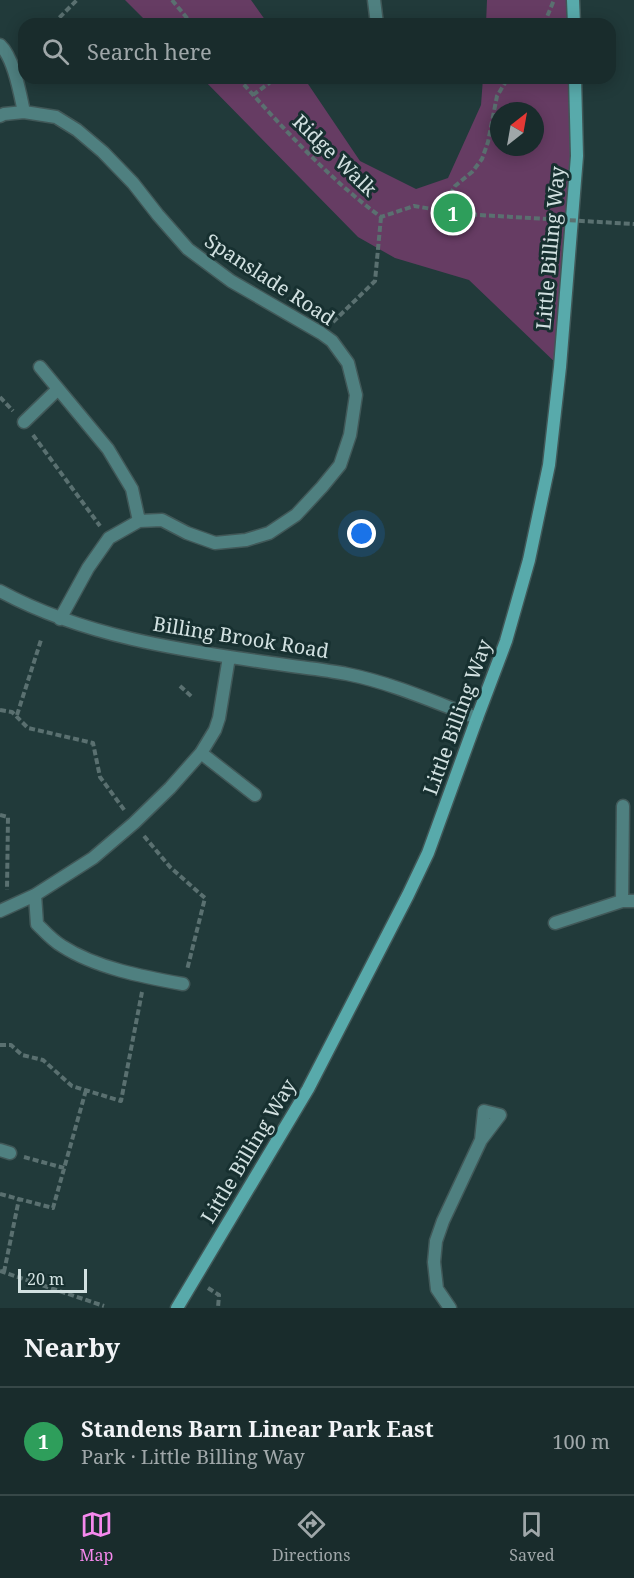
<!DOCTYPE html>
<meta charset="utf-8">
<style>
body{margin:0;font-family:"Noto Serif",serif;background:#263838;color:#f1f3f6}
.compass{position:absolute;left:490px;top:102px;width:54px;height:54px;border-radius:50%;background:#192c2c;box-shadow:0 3px 15px #0003;rotate:31deg}
.scale{position:absolute;left:18px;bottom:15px;width:69px;box-sizing:border-box;padding-left:6px;border:3px solid #d2e1e1;border-top:0;font-size:16px;line-height:21px;white-space:nowrap;color:#d2e1e1;-webkit-text-stroke:4px #173030;paint-order:stroke}
.you{position:absolute;left:362px;top:534px;width:21px;height:21px;margin:-15px;border:4px solid #fff;border-radius:50%;background:#1a73e8;box-shadow:0 0 0 9px #1a73e833}
.badge{display:grid;place-items:center;width:39px;height:39px;border-radius:50%;background:#f689ee;color:#fff;font-size:20px;font-weight:700}
.pin{position:absolute;translate:-50% -50%;border:3px solid #fff;box-shadow:0 2px 6px #0006}
.list{margin:0;padding:0;list-style:none}
h2{display:flex;justify-content:space-between;align-items:center;height:78px;margin:0;padding:0 24px;font-size:26px}
h2 small{font-size:20px;font-weight:400;color:#9fa7a9}
.list li{display:grid;grid-template-columns:39px 1fr auto;gap:18px;align-items:center;box-sizing:border-box;height:108px;padding:0 24px;border-top:2px solid #374848}
.list b{display:block;font-size:22px;white-space:nowrap}
.list p{margin:0;font-size:20px;white-space:nowrap;color:#9fa7a9}
.list em{font-size:20px;font-style:normal;color:#9fa7a9}
.icon{flex:none;width:33px;height:33px;fill:none;stroke:currentColor;stroke-width:2;stroke-linecap:round;stroke-linejoin:round}
.map{position:relative;flex:none;width:634px;height:1308px;overflow:hidden}
.search{position:absolute;background:#192c2c;box-shadow:0 3px 15px #0003;left:18px;right:18px;top:18px;height:66px;display:flex;align-items:center;gap:15px;box-sizing:border-box;padding:0 21px;border-radius:18px;color:#9fa7a9;font-size:22px}
.sheet{height:186px;background:#192c2c}
nav{display:flex;justify-content:space-around;align-items:center;box-sizing:border-box;height:84px;border-top:2px solid #374848;background:#192c2c;font-size:16px;color:#9fa7a9}
nav a{display:grid;justify-items:center;gap:3px}
nav .on{color:#f689ee}
.map>svg:first-child{display:block}
.green{fill:#663c63;fill-rule:evenodd}
.lines{fill:none;stroke-linecap:round;stroke-linejoin:round}
.street-casing{stroke:#415858;stroke-width:15}
.secondary-casing{stroke:#415858;stroke-width:15}
.path{stroke:#5a7070;stroke-width:4;stroke-dasharray:6 3;stroke-linecap:butt}
.street{stroke:#4f8080;stroke-width:12}
.secondary{stroke:#58aaab;stroke-width:12}
.path-bridge{stroke:#5a7070;stroke-width:4;stroke-dasharray:6 3;stroke-linecap:butt}
.labels{text-anchor:middle;dominant-baseline:central;stroke-width:6;stroke-linejoin:round;paint-order:stroke}
.street-label{font-size:20px;fill:#d2e1e1;stroke:#173030}
</style>
<div class="map">
<svg width="634" height="1308" viewBox="0 0 634 1308">
<rect width="100%" height="100%" fill="#213a3a"/>
<path class="green" d="M125,0h126l17,24h-119z
M487,0h86l1,24h-88z
M202,78h102l56,83 56,28 32,-11 33,-73 2,-27h92l-15,289 -91,-87 -74,-22 -37,-21zM499,111h36v36h-36z"/>
<g class="lines">
<g class="street-casing">
<path id="street" d="M374,0l3,24
M0,45c14,13 20,49 24,67
M0,116l4,-2 20,-2 32,5 21,13 26,22 30,31 25,32 30,34 43,32 90,52 11,8 16,22 8,32 -6,40 -10,30 -18,22 -26,28 -27,18 -23,7 -31,3 -28,-10 -25,-13 -23,1 -30,17 -21,30 -28,51
M40,367l68,82 24,40 7,32
M24,422l34,-33
M0,591c83,45 179,59 271,72 25,4 51,6 76,11 45,9 87,28 130,44
M201,753l54,42
M35,895l2,29c8,8 16,17 25,22 34,22 82,31 121,38
M622,901l1,-95
M0,911l35,-16 58,-37 41,-35 36,-35 31,-35 14,-23 4,-12 10,-61
M555,923l67,-22h12
M0,1150l10,3
M450,1308l-13,-19 -3,-27 2,-21 7,-20 38,-81 19,-25 -16,-4 -3,29"/>
</g>
<g class="secondary-casing">
<path id="secondary" d="M573,0l1,24
M177,1308l131,-219 100,-194 20,-42 49,-135 29,-77 23,-81 20,-95 11,-98 17,-211 -2,-78"/>
</g>
<path class="path" d="M172,0l20,24
M53,24l24,-24
M544,24l10,-24
M238,78c43,48 91,101 143,139l33,-11 48,8
M253,95l23,-17
M441,210l14,-24 17,-14 10,-13 6,-17 9,-46 11,-18
M333,322l42,-41 6,-64
M0,397l13,14
M33,435l67,91
M180,686l12,11
M0,710l12,2 16,16 65,15 7,34 25,34
M17,715l24,-75
M0,815l8,2 -1,73
M144,836l26,31 35,31 -18,72
M0,1045h11l11,10 21,5 29,26 49,15 21,-109
M24,1157l40,11
M0,1194l53,14 33,-118
M0,1271l104,35
M4,1272l15,-73
M208,1288l11,7 -1,13"/>
<use href="#street" class="street"/>
<use href="#secondary" class="secondary"/>
<path class="path-bridge" d="M462,214l172,10"/>
</g>
<g class="labels">
<g class="street-label">
<text transform="translate(335 155) rotate(44)">Ridge Walk</text>
<text transform="translate(550 248) rotate(-85)">Little Billing Way</text>
<text transform="translate(270 279) rotate(33)">Spanslade Road</text>
<text transform="translate(241 637) rotate(9)">Billing Brook Road</text>
<text transform="translate(457 717) rotate(-70)">Little Billing Way</text>
<text transform="translate(248 1151) rotate(-59)">Little Billing Way</text>
</g>
</g>
</svg>
<svg class="compass" viewBox="-18 -18 36 36"><path d="M0-13l5 13h-10z" fill="#e53935"/><path d="M0 13l5-13h-10z" fill="#9fa7a9"/></svg>
<div class="scale">20 m</div>
<div class="you"></div>
<div class="pin badge" style="left:453px;top:213px;background:#2e9e5b">1</div>
<div class="search"><svg class="icon" aria-label="search" viewBox="0 0 24 24"><circle cx="10" cy="10" r="6"/><path d="M15 15l6 6"/></svg>Search here</div>
</div>
<section class="sheet">
<h2>Nearby<small></small></h2>
<ul class="list">
<li><span class="badge" style="background:#2e9e5b">1</span><div><b>Standens Barn Linear Park East</b><p>Park · Little Billing Way</p></div><em>100 m</em></li>
</ul>
</section>
<nav>
<a class="on"><svg class="icon" aria-label="map" viewBox="0 0 24 24"><path d="M3 6l6-2 6 2 6-2v14l-6 2-6-2-6 2zM9 4v14M15 6v14"/></svg>Map</a>
<a><svg class="icon" aria-label="directions" viewBox="0 0 24 24"><path d="M12 3l9 9-9 9-9-9zM9 14v-3h6M13 9l2 2-2 2"/></svg>Directions</a>
<a><svg class="icon" aria-label="saved" viewBox="0 0 24 24"><path d="M7 4h10v16l-5-4-5 4z"/></svg>Saved</a>
</nav>
